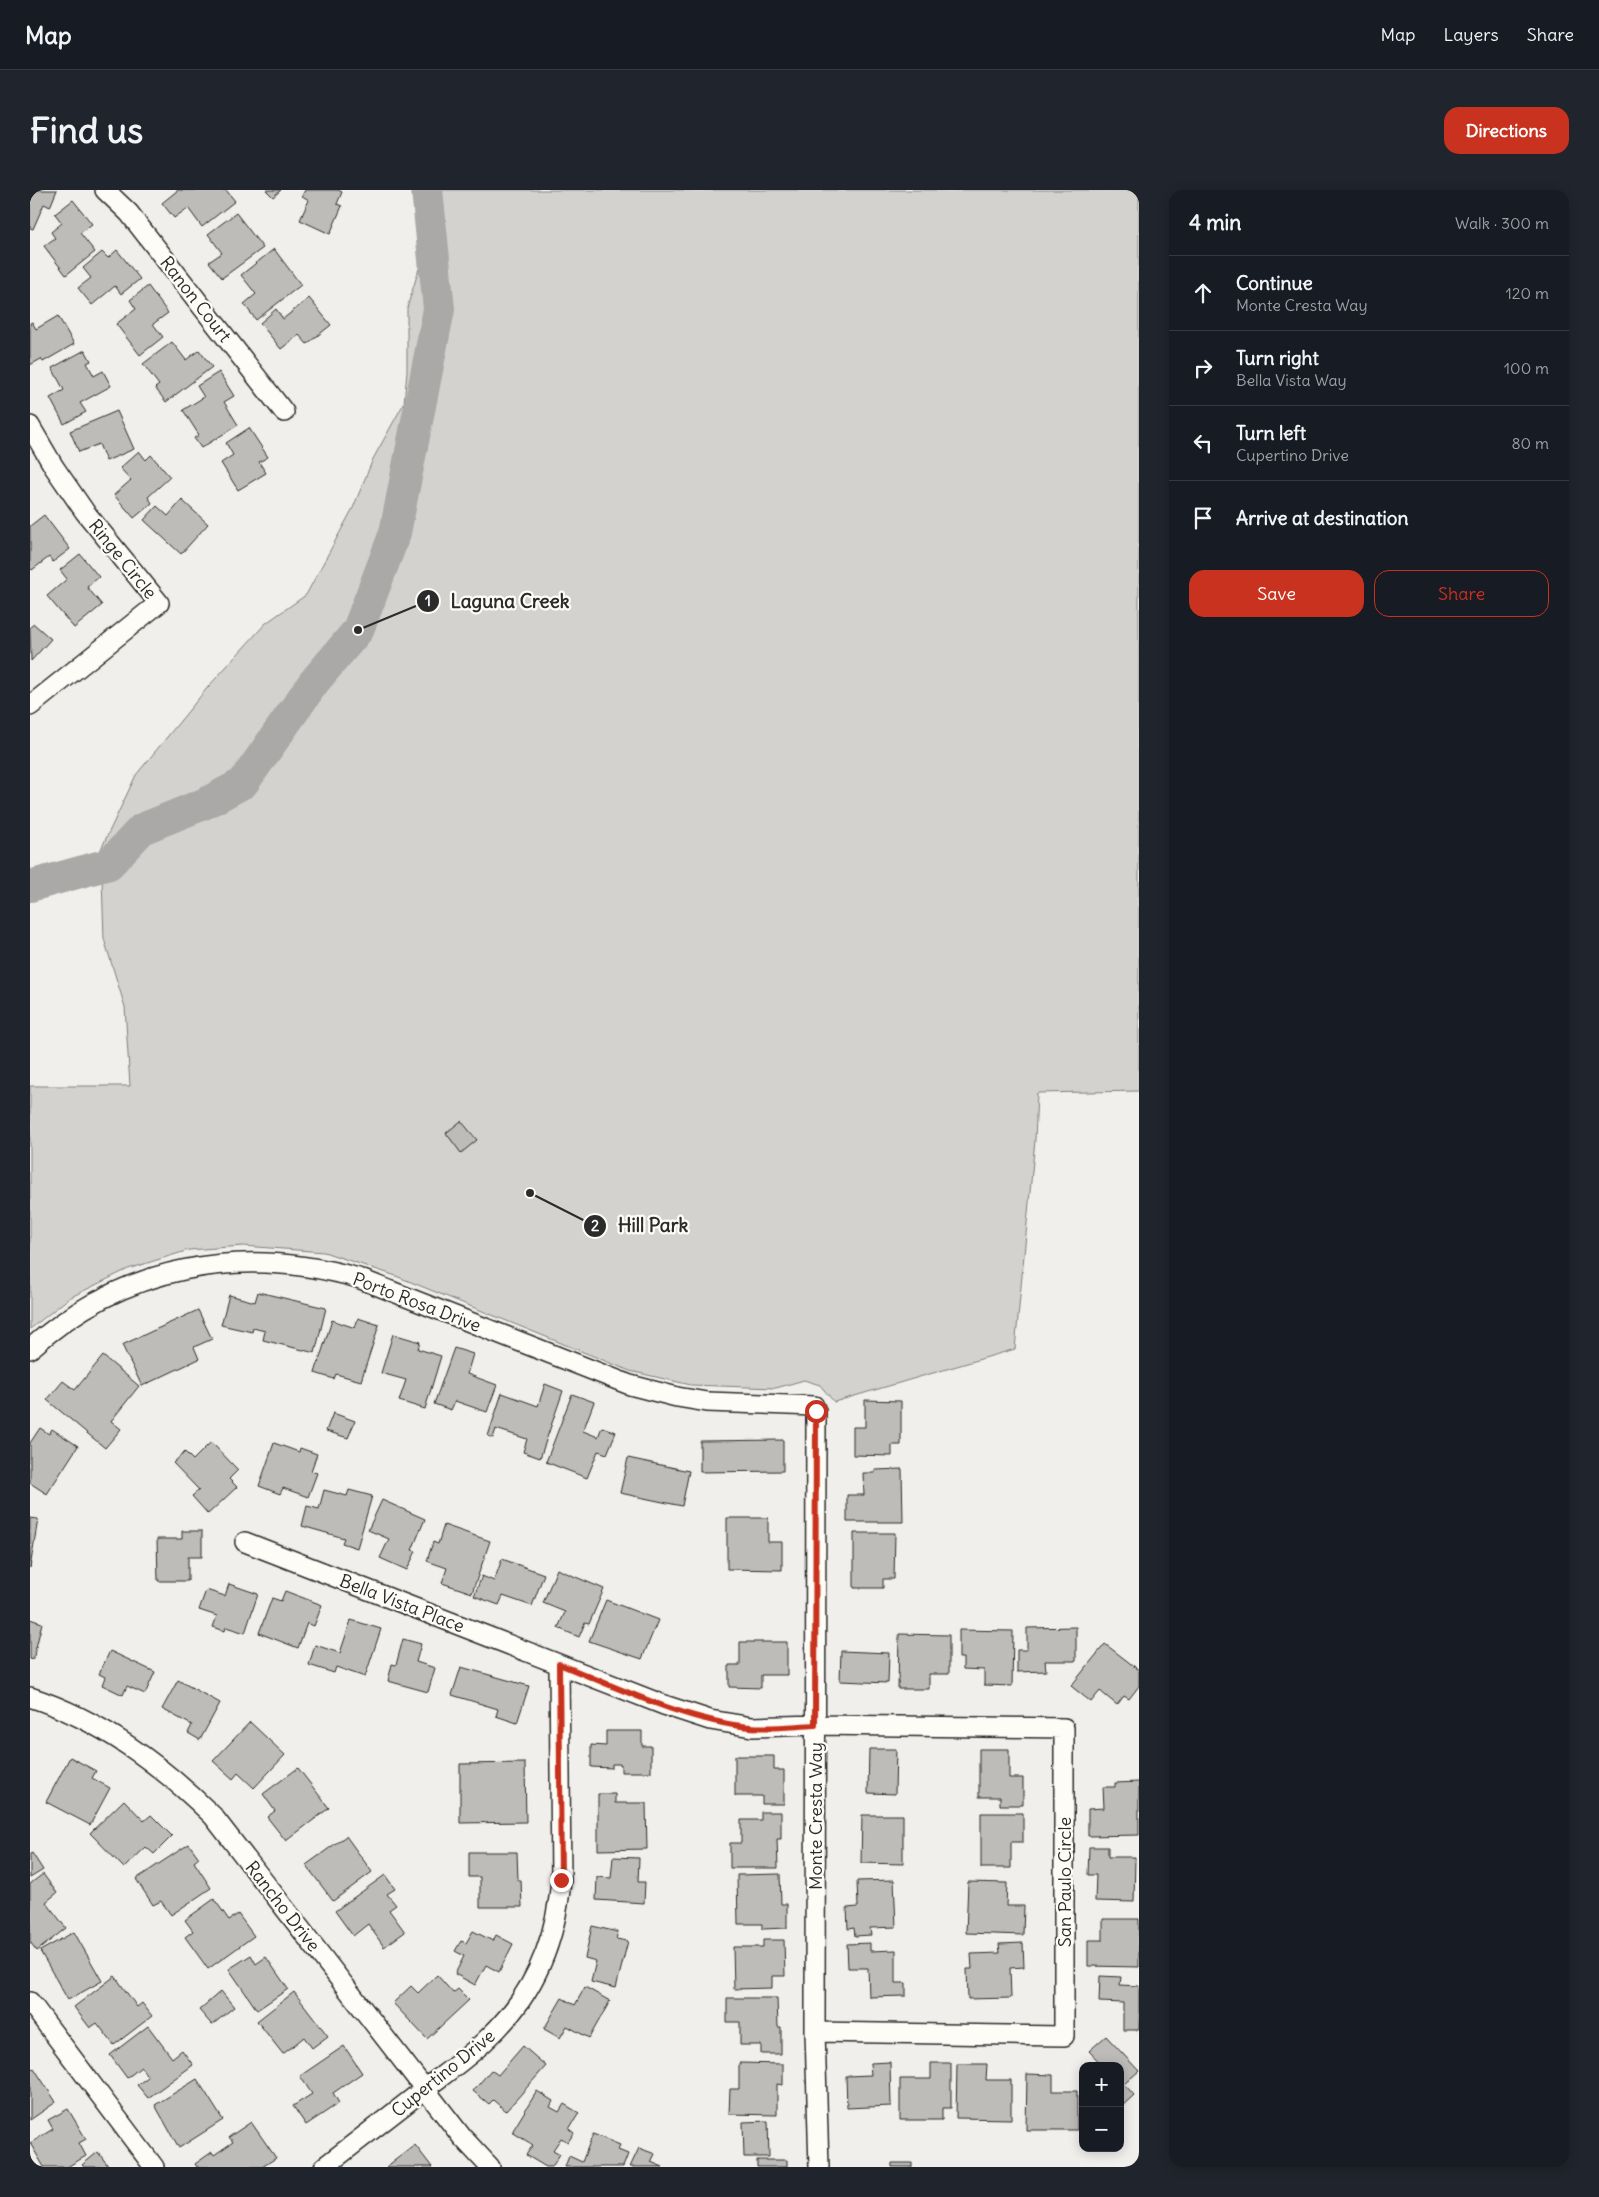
<!DOCTYPE html>
<meta charset="utf-8">
<style>
body{margin:0;font-family:Delius,sans-serif;background:#20242c;color:#f1f3f6}
.controls{position:absolute;right:15px;bottom:15px;display:grid;overflow:hidden;border-radius:10px;box-shadow:0 2px 12px #0003}
.controls button{width:45px;height:45px;display:grid;place-items:center;padding:0;border:0;border-bottom:1px solid #363941;background:#171b24;color:#f1f3f6;font:25px sans-serif}
.stop{position:absolute;width:15px;height:15px;margin:-11px;border:4px solid #c8321e;border-radius:50%;background:#fff}
.stop.end{background:#c8321e;border-color:#fff;box-shadow:0 1px 5px #0008}
.list{margin:0;padding:0;list-style:none}
h2{display:flex;justify-content:space-between;align-items:center;height:65px;margin:0;padding:0 20px;font-size:21px}
h2 small{font-size:16px;font-weight:400;color:#9ea1a6}
.list li{display:grid;grid-template-columns:32px 1fr auto;gap:15px;align-items:center;box-sizing:border-box;height:75px;padding:0 20px;border-top:1px solid #363941}
.list b{display:block;font-size:19px;white-space:nowrap}
.list p{margin:0;font-size:16px;white-space:nowrap;color:#9ea1a6}
.list em{font-size:16px;font-style:normal;color:#9ea1a6}
.actions{display:flex;gap:10px;padding:15px 20px}
.actions a{flex:1;padding:11px 0;border:1px solid #c8321e;border-radius:15px;text-align:center;font-size:18px;color:#c8321e}
.actions .main{background:#c8321e;color:#fff}
.icon{flex:none;width:28px;height:28px;fill:none;stroke:currentColor;stroke-width:2;stroke-linecap:round;stroke-linejoin:round}
.map{position:relative;flex:none;width:1109px;height:1977px;overflow:hidden;border-radius:15px}
header{display:flex;align-items:center;gap:30px;box-sizing:border-box;height:70px;padding:0 25px;background:#171b24;border-bottom:1px solid #363941}
header strong{font-size:24px}
nav{display:flex;gap:28px;margin-inline-start:auto;font-size:18px}
.intro{display:flex;align-items:center;justify-content:space-between;box-sizing:border-box;height:120px;padding:0 30px}
h1{margin:0;font-size:35px}
.button{padding:12px 22px;border-radius:15px;background:#c8321e;color:#fff;font-size:18px;font-weight:700}
main{display:flex;gap:30px;padding:0 30px}
aside{flex:1;background:#171b24;border-radius:15px;box-shadow:0 2px 12px #0003}
.map>svg:first-child{display:block}
.green{fill:#d3d2cf;stroke:#7f7e7d}
.lines{fill:none;stroke-linecap:round;stroke-linejoin:round}
.river{stroke:#aaa9a7;stroke-width:32}
.building{fill:#bdbcb8;stroke:#2b2b2b}
.minor-casing{stroke:#2b2b2b;stroke-width:22}
.minor{stroke:#fdfcf7;stroke-width:19}
.route{stroke:#c8321e;stroke-width:6}
.labels{text-anchor:middle;dominant-baseline:central;stroke-width:4.5;stroke-linejoin:round;paint-order:stroke}
.street-label{font-size:18px;fill:#2b2b2b;stroke:#fdfcf7}
.leader{fill:none;stroke:#2b2b2b;stroke-width:2}
.callout-dot{fill:#2b2b2b;stroke:#fdfcf7;stroke-width:2}
.mark-label{font-size:15px;text-anchor:middle;font-weight:bold;fill:#fff}
.callout-label{font-size:19px;text-anchor:middle;font-weight:bold;fill:#2b2b2b;stroke:#fdfcf7;stroke-width:4.5;stroke-linejoin:round;paint-order:stroke}
</style>
<header>
<strong>Map</strong>
<nav><a>Map</a><a>Layers</a><a>Share</a></nav>
</header>
<div class="intro"><h1>Find us</h1><a class="button">Directions</a></div>
<main>
<div class="map">
<svg width="1109" height="1977" viewBox="0 0 1109 1977">
<rect width="100%" height="100%" fill="#f0efeb"/>
<filter id="ink" filterUnits="userSpaceOnUse"><feTurbulence type="fractalNoise" baseFrequency=".02" numOctaves="2"/><feDisplacementMap in="SourceGraphic" scale="10" xChannelSelector="R" yChannelSelector="G"/><feConvolveMatrix kernelMatrix="1 2 1 2 8 2 1 2 1" color-interpolation-filters="sRGB"/></filter>
<g filter="url(#ink)">
<path class="green" d="M413,0h696v901l-102,2 -2,47 -20,209 -181,53 -14,-17 -16,-5 -28,8 -85,-3 -61,-14 -234,-95 -72,-24 -81,-6 -54,4 -61,19 -59,29 -39,31v-243h100l-5,-79 -21,-68 -3,-90 35,-74 72,-88 58,-64 40,-28 47,-87 20,-49 31,-56 3,-31v-64z"/>
<g class="lines">
<path class="river" d="M0,696l79,-22 33,-35 64,-26 37,-20 71,-101 44,-52 37,-97 44,-224 -12,-119"/>
</g>
<path class="building" d="M0,0h27l-7,17 -6,-3 -11,25 -3,-1z
M148,0h48l9,11 -33,26 -14,-19 -14,10 -12,-15z
M236,0h15l-8,7z
M275,0h33l4,2 -5,12 5,2 -12,28 -30,-14 9,-20 -7,-4z
M43,10l19,24 -12,9 15,19 -29,23 -22,-29 11,-8 -4,-6 11,-9 -7,-9z
M206,23l27,35 -41,30 -13,-16 13,-9 -14,-19z
M244,59l27,36 -45,35 -12,-16 12,-10 -15,-19z
M87,60l23,29 -19,15 -6,-8 -23,19 -14,-17 13,-10 -8,-10 19,-16 6,6z
M118,96l20,27 -15,11 10,13 -23,18 -24,-31 20,-15 -6,-9z
M279,108l22,27 -24,19 -8,-9 -18,14 -21,-26 16,-14 7,10z
M28,126l16,28 -31,18 -2,-3 -11,6v-42l2,-1 4,7z
M142,152l14,18 13,-10 13,17 -46,35 -11,-14 4,-3 -16,-21z
M55,160l6,11 -4,2 7,13 9,-5 8,15 -31,17 6,9 -22,12 -14,-26 14,-8 -12,-22z
M189,182l15,24 -10,6 14,23 -37,23 -7,-10 5,-3 -16,-25 21,-13 -7,-11z
M87,221l17,38 -28,12 -7,-17 -20,8 -9,-21z
M219,238l19,29 -9,5 7,11 -28,17 -17,-27 12,-8 -7,-12z
M109,261l7,9 5,-5 19,22 -22,20 4,6 -18,15 -20,-23 17,-15 -11,-12z
M152,310l26,24 -27,30 -37,-34 13,-14 11,10z
M14,325l26,34 -17,13 -4,-5 -17,13 -2,-2v-42z
M50,364l19,23 -12,10 15,18 -28,23 -27,-32 20,-17 -7,-9z
M4,434l17,15 -20,22 -1,-34z
M431,931l16,19 -16,13 -15,-20z
M228,1102l68,16 -11,45 -52,-13 2,-9 -12,-3 -1,4 -31,-7 8,-30 26,7z
M168,1120l14,29 -18,8 5,12 -57,27 -20,-41z
M328,1128l21,7 -18,56 -25,-7 -2,5 -19,-6 17,-53 23,8z
M363,1144l27,8 -2,7 23,7 -16,53 -26,-8 7,-21 -25,-7z
M424,1158l19,6 -6,20 30,11 -10,27 -32,-11 -4,9 -17,-6z
M73,1166l36,30 -28,35 10,8 -16,19 -58,-48 16,-19 12,9z
M515,1194l18,7 -23,67 -17,-6 4,-13 -31,-10 -3,9 -5,-2 14,-43 36,13z
M542,1204l22,8 -11,29 15,6 4,-10 14,5 -9,22 -9,-3 -11,27 -41,-16z
M835,1210l36,1v44h-9v11l-39,-1v-28h12z
M303,1223l22,8 -7,17 -22,-7z
M10,1238l9,6 3,-5 26,17 -31,48 -17,-11v-40z
M753,1250v31l-83,1v-31z
M181,1252l27,28 -9,9 8,8 -29,27 -16,-18 7,-6 -26,-27 12,-11 8,8z
M244,1253l25,9 1,-4 17,6 -6,17 6,2 -9,24 -25,-9 -3,6 -21,-8z
M598,1268l61,13 -7,35 -62,-13z
M872,1279l1,53h-56v-27h17l-1,-22h12v-3z
M294,1300l23,6 2,-6 23,6 -15,52 -15,-5 2,-5 -42,-12 5,-20 12,3z
M352,1310l43,19 -13,31 4,1 -9,19 -27,-12 9,-19 -21,-9z
M0,1328l8,1 -8,49z
M697,1328h41v24h14v28l-55,-1z
M414,1335l46,16 -18,52 -30,-10 5,-15 -20,-7 6,-19 5,2z
M152,1341h20v26h-14v24h-30l-1,-42h25z
M824,1343h41l-1,46h-11v9h-29z
M472,1369l42,15 -12,32 -29,-10 -4,9 -25,-9 8,-20 12,5z
M527,1379l47,20 -15,35 -4,-1 -6,14 -21,-9 7,-16 -22,-9z
M199,1394l29,10 -13,39 -19,-6 -1,4 -12,-4 4,-11 -18,-6 7,-20 19,6z
M255,1401l37,14 -8,21 -7,-3 -9,25 -39,-15 13,-35 9,3z
M576,1410l52,20 -16,39 -53,-18z
M0,1429l12,4 -9,37 -3,-1z
M321,1430l30,9 -16,48 -29,-10 -2,6 -25,-8 6,-20 25,8z
M1046,1437v34h-31l1,10 -29,1v-22h10v-22z
M929,1440l54,1 -1,55 -28,-1v-15l-21,-1v-11h-4z
M869,1444l50,1v39h-20v15h-31z
M373,1449l18,5 -5,18 19,6 -7,24 -40,-11 4,-17 4,1z
M710,1452h47v33h-26v13l-32,-1v-22h11z
M1075,1454l34,26v16l-10,13 -5,-3 -7,9 -17,-14 -9,11 -20,-16z
M80,1461l45,21 -10,22 -18,-8 -4,9 -21,-10 3,-8 -6,-3z
M811,1461l48,2 -1,30 -48,-2z
M431,1477l68,19 -12,37 -21,-7 2,-7 -46,-14z
M148,1490l42,23 -20,37 -12,-7 4,-8 -30,-16z
M220,1532l35,33 -31,33 -16,-15 -5,6 -20,-18z
M576,1541h36v15h9v26h-30v-8h-9v4l-21,-1v-22l15,1z
M839,1559h27l-1,45 -27,-1z
M949,1559h30v29h14v27h-23v-8h-21z
M705,1566h39v14h10v34h-22v-8h-27z
M40,1567l26,14 -4,7 18,10 -20,37 -44,-23z
M495,1573l1,59 -66,1v-59z
M268,1578l31,40 -43,33 -19,-24 8,-6 -12,-17z
M1109,1592v53l-51,1v-27l16,-1 -1,-21h12v-4z
M568,1604h17v9h31l1,46 -49,1z
M94,1610l20,21 7,-6 21,21 -18,18 -8,-7 -22,21 -34,-35z
M731,1622h20v27h-4l1,29h-48v-25h11v-23h20z
M951,1623h42v29h-12v26h-30z
M832,1625h41v49l-42,-1z
M316,1646l26,36 -39,29 -27,-36z
M159,1654l10,14 -5,4 17,26 -40,27 -10,-14 -8,4 -17,-26z
M1059,1657h19v10h27l-1,45 -39,-1 1,-26h-8z
M439,1662h48l1,28h3l1,27h-42v-30h-11z
M2,1663l11,17 -13,8v-24z
M583,1667l26,1 -1,24h7l-1,21 -48,-3 1,-23 14,1z
M13,1684l14,19 -11,9 20,26 -29,23 -7,-9v-58z
M750,1684l1,30h6v24l-25,1v-5h-24l-1,-49z
M355,1685l10,14 -8,5 9,11 -7,5 16,22 -21,15 -16,-23 -15,12 -18,-25z
M864,1690l2,47 -26,1 1,7 -16,1 -1,-8 -6,1 -1,-21 11,-1 -1,-26z
M938,1692l39,1 -1,23h18l-1,29 -57,-2z
M184,1709l15,21 9,-6 16,22 -46,33 -23,-32 8,-6 -8,-11z
M1073,1729h36v48l-51,-1v-26h15z
M562,1736l26,6 -2,7 12,2 -12,47 -25,-6 5,-21 -11,-3z
M443,1741l20,10 3,-6 17,9 -14,28 -13,-7 -11,20 -20,-11 9,-18 -9,-5 6,-10 5,2z
M44,1742l28,49 -34,19 -28,-49z
M733,1750h21l1,36h-13v12l-38,1 -1,-42h30z
M840,1753v8l26,-1v33h10v13l-37,1 -1,-29h-20l-1,-24z
M993,1753l1,24 -14,1 1,30 -43,1 -1,-30h5l-1,-15 29,-1 -1,-9z
M221,1765l5,9 10,-7 22,32 -31,21 -28,-41z
M407,1785l16,18 5,-4 11,11 -42,39 -34,-36 18,-17 7,7z
M85,1786l22,31 5,-4 10,13 -38,29 -17,-22 -7,5 -16,-21z
M1070,1786l21,1 -1,8 19,1v44h-16v-27l-24,-1z
M555,1797l25,14 -21,37 -22,-12 -7,12 -16,-9 18,-31 13,7z
M191,1801l13,16 -22,18 -13,-15z
M264,1802l34,44 -16,12 -8,-11 -21,17 -26,-33z
M697,1808h50l1,29h3v27h-20v-9h-21v-23h-13z
M118,1836l24,32 10,-8 11,15 -45,33 -11,-13 11,-8 -7,-10 -14,11 -17,-23z
M1076,1846l33,35 -15,13 10,11 -14,13v-42h-17l-14,-15z
M314,1856l18,27 -29,20 6,10 -33,22 -13,-19 19,-12 -12,-18z
M493,1856l23,20 -40,45 -13,-11 -4,4 -16,-13 18,-21 7,5z
M860,1872l1,44 -44,2 -1,-32 25,-1 -1,-12z
M709,1873l44,1v21l-6,-1v31l-48,-1 1,-25h9z
M901,1873h20v45h-9v12h-42v-41h31z
M927,1874h30l-1,16h25v39l-55,-1z
M0,1878l1,2 3,-2 22,34 -26,18z
M997,1884l26,1v16h24v39h-51z
M167,1889l26,41 -44,28 -24,-43z
M507,1901l16,10 -3,6 9,5 5,-8 15,9 -10,16 5,4 -6,9 -7,-4 -8,12 7,4 -8,13h-6l-20,-12 7,-10 -21,-13z
M38,1919l18,30 -7,4 7,13 -19,11h-23l-14,-24 23,-14 -5,-9z
M738,1931l1,36h-25l-1,-35z
M221,1932l25,36 -14,9h-65l-2,-3 17,-12 2,3 19,-13 -4,-5z
M563,1944l27,11 -2,5 10,4 -5,13h-58l4,-11 13,6z
M385,1955l17,22h-46z
M609,1958l16,6 -4,8 12,5h-33z
M68,1962l11,15h-25l-2,-2z
M727,1970h30v7h-30z
M862,1973h20v4h-20z"/>
<g class="lines">
<g class="minor-casing">
<path id="minor" d="M75,0l24,23 155,199
M0,236l24,41 31,45 74,91 -129,103
M0,1159c92,-84 211,-104 328,-71l272,107 47,12 30,5 107,4 2,5 -1,621 4,135
M215,1352l419,163 46,15 42,7 63,-2 249,3v308l-249,-4
M0,1507c71,23 130,67 183,119l249,321 28,30
M0,1812l124,165
M294,1977c34,-26 68,-53 102,-79 21,-16 43,-31 62,-50 45,-42 68,-97 73,-158l-2,-215"/>
</g>
<use href="#minor" class="minor"/>
</g>
</g>
<g class="lines" filter="url(#ink)">
<path class="route" d="M531,1690l-2,-216c60,24 127,57 191,63 21,2 44,-1 65,-2l1,-314"/>
</g>
<g class="labels">
<g class="street-label">
<text transform="translate(166 109) rotate(52)">Ranon Court</text>
<text transform="translate(93 369) rotate(51)">Ringe Circle</text>
<text transform="translate(387 1112) rotate(21)">Porto Rosa Drive</text>
<text transform="translate(372 1413) rotate(21)">Bella Vista Place</text>
<text transform="translate(785 1626) rotate(-90)">Monte Cresta Way</text>
<text transform="translate(1034 1692) rotate(-90)">San Paulo Circle</text>
<text transform="translate(253 1716) rotate(52)">Rancho Drive</text>
<text transform="translate(413 1883) rotate(-39)">Cupertino Drive</text>
</g>
</g>
<path class="leader" d="M328 440L398 411M500 1003L565 1036"/>
<g class="callout-dot">
<circle cx="328" cy="440" r="5"/>
<circle cx="500" cy="1003" r="5"/>
<circle cx="398" cy="411" r="12"/>
<circle cx="565" cy="1036" r="12"/>
</g>
<g class="mark-label">
<text x="398" y="416">1</text>
<text x="565" y="1041">2</text>
</g>
<g class="callout-label">
<text x="480" y="418">Laguna Creek</text>
<text x="623" y="1042">Hill Park</text>
</g>
</svg>
<div class="controls">
<button>+</button>
<button>−</button>
</div>
<div class="stop" style="left:786px;top:1221px"></div>
<div class="stop end" style="left:531px;top:1690px"></div>
</div>
<aside>
<h2>4 min<small>Walk · 300 m</small></h2>
<ul class="list">
<li><svg class="icon" aria-label="ahead" viewBox="0 0 24 24"><path d="M12 20V5M6 11l6-6 6 6"/></svg><div><b>Continue</b><p>Monte Cresta Way</p></div><em>120 m</em></li>
<li><svg class="icon" aria-label="right" viewBox="0 0 24 24"><path d="M7 20v-9h11M14 6l5 5-5 5"/></svg><div><b>Turn right</b><p>Bella Vista Way</p></div><em>100 m</em></li>
<li><svg class="icon" aria-label="left" viewBox="0 0 24 24"><path d="M17 20v-9H6M10 6l-5 5 5 5"/></svg><div><b>Turn left</b><p>Cupertino Drive</p></div><em>80 m</em></li>
<li><svg class="icon" aria-label="arrive" viewBox="0 0 24 24"><path d="M6 21V4h12l-3 4 3 4H6"/></svg><div><b>Arrive at destination</b></div></li>
</ul>
<div class="actions"><a class="main">Save</a><a>Share</a></div>
</aside>
</main>
